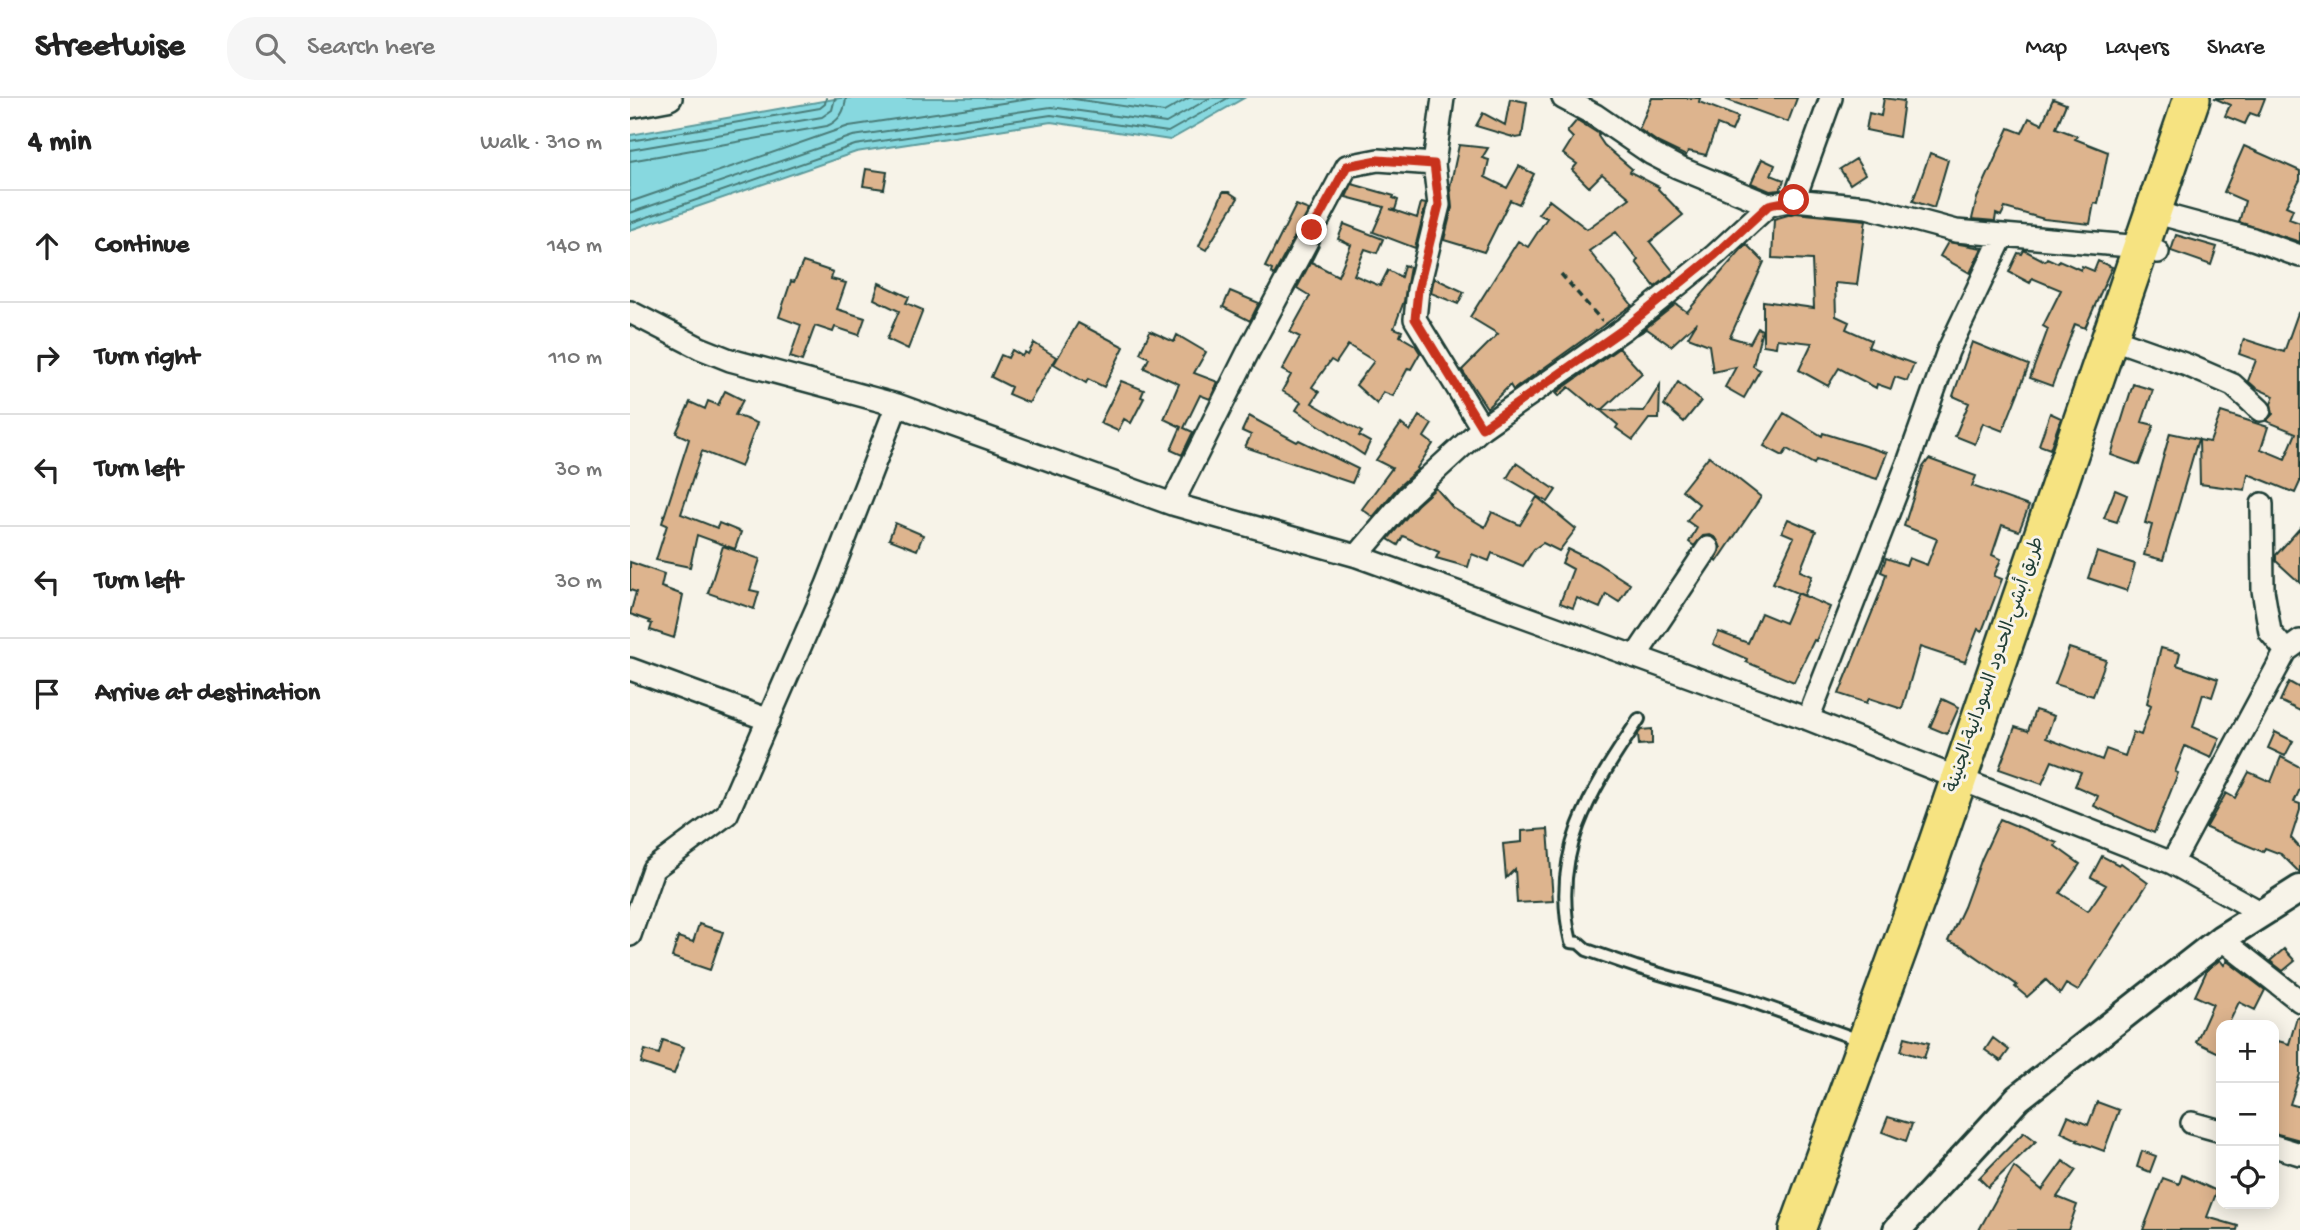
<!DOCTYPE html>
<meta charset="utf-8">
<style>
body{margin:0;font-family:"Gochi Hand","Playpen Sans Arabic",sans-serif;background:#f6f6f6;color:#222}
.controls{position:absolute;right:21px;bottom:21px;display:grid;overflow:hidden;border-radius:14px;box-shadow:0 4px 18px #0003}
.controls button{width:63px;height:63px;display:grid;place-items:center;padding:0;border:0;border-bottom:2px solid #e0e0e0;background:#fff;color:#222;font:35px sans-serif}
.stop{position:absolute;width:21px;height:21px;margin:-16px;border:5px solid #c8321e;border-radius:50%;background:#fff}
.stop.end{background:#c8321e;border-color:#fff;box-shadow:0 2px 7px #0008}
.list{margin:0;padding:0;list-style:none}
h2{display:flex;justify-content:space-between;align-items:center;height:91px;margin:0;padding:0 28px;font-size:30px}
h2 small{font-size:23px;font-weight:400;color:#767676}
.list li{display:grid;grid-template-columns:46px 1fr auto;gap:21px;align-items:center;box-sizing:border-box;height:112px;padding:0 28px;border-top:2px solid #e0e0e0}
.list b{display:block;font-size:26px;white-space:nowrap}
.list em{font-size:23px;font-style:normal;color:#767676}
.icon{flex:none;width:38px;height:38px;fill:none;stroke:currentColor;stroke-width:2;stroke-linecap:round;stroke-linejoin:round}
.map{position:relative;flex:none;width:1670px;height:1132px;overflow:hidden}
header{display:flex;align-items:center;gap:42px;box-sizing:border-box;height:98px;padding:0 35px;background:#fff;border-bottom:2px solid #e0e0e0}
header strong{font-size:33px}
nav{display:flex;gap:38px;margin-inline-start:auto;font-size:24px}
.search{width:490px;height:63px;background:#f6f6f6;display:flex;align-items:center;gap:18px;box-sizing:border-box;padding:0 24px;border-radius:28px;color:#767676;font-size:26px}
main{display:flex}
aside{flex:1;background:#fff}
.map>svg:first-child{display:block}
.water{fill:#87d8df;stroke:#5d9a9b;stroke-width:2}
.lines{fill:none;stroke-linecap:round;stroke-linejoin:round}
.shore{stroke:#497b78;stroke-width:2}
.building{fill:#ddb48e;stroke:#1f3d34;stroke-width:2}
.service-casing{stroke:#1f3d34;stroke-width:16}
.minor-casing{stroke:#1f3d34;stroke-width:26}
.tertiary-casing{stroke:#1f3d34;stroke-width:32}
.trunk-casing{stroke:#1f3d34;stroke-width:40}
.path{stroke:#1f3d34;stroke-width:3.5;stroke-dasharray:7 5;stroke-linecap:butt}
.service{stroke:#f7f3e8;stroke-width:10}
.minor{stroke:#f7f3e8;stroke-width:21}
.tertiary{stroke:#f7f3e8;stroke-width:26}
.trunk{stroke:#f6e381;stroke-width:35}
.route{stroke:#c8321e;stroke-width:9}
.labels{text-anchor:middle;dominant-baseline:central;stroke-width:6;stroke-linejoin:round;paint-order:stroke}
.street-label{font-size:19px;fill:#1f3d34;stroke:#f7f3e8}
</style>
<header>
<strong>Streetwise</strong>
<div class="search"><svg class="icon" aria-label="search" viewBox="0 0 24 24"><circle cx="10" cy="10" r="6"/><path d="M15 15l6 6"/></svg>Search here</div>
<nav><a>Map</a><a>Layers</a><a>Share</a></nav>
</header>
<main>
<aside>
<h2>4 min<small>Walk · 310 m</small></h2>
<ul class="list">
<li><svg class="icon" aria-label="ahead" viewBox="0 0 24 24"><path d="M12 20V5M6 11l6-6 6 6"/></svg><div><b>Continue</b></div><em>140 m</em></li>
<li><svg class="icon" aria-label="right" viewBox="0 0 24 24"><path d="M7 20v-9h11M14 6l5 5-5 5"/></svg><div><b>Turn right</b></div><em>110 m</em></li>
<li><svg class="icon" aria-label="left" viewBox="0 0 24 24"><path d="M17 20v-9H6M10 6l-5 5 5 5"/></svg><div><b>Turn left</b></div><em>30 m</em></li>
<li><svg class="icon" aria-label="left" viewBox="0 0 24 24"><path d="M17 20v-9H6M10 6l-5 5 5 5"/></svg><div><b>Turn left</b></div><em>30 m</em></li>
<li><svg class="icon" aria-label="arrive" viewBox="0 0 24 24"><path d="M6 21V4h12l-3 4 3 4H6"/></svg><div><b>Arrive at destination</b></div></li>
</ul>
</aside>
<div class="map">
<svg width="1670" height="1132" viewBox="0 0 1670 1132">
<rect width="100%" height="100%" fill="#f7f3e8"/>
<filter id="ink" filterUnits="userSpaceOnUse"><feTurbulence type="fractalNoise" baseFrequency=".0143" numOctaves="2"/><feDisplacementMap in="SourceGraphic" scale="14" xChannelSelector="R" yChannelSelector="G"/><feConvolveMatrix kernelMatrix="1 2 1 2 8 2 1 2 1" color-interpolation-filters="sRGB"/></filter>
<g filter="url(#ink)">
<path class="water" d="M210,0h404l-74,42 -119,-18 -195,30 -226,78v-95z"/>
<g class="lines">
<path class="shore" d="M437,0l97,14 25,-14
M0,43l190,-33 5,-4 1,-6
M0,52l192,-33 10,-7 3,-12
M0,63l197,-35c12,-5 18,-14 19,-28
M0,104l219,-76 187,-28
M0,115l223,-77 198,-29 115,16 44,-25
M0,125l225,-78 196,-30 117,17 60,-34"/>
</g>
<path class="building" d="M1022,0h48l-1,4 39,15 -6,14 -15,-6 -11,30 -18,-4 -2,5 -27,-13 -20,-14z
M1098,0h69l-9,24 -61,-22z
M1254,0l20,3 -5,36 -33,-7 3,-17 12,3z
M1584,0h51l-7,18 -8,-3 -5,11 -20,-8 5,-11z
M880,1l17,3 -5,35 -6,1 -40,-12 7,-13 22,12z
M1423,1l13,5 -10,24 21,8 -2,3 33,13 -10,52 -4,-1 -4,21 -46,-5 -39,-11 -4,8 -5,-2 -1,7 -23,-2 5,-21 32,-70 13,5 7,-15 13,6z
M947,22l22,14 -1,2 6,9 28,24 -2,3 29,15 -1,2 25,26 -33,27 24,30 -19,15 -19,-25 2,-2 -22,-28 -27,19 43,54 -119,85 -3,-5 -23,23 -25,-38 36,-36 -28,-17 48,-76 10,6 19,-29 -9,-4 11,-14 38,29 43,-31 -28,-24 -13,13 -17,-17 5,-6 -14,-10 10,-16 -6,-6z
M829,47l29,3 -6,10 7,2 -4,17 22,11 12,-22 15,8 -15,30 -9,-4 -26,52 -40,-12 8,-32 -2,-21z
M1614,48l56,25v9l-14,26 7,3 -4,10 11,4v19l-61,-20 6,-21 -21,-9z
M1300,55l18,7 -14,48 -21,-7z
M1132,61l13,6 -4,10 13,5 -4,10 -10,1 -19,-8z
M1226,61l9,15 -15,10 -10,-15z
M236,71l21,3 -3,17 -21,-3z
M722,86l42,12 -1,2 5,2 -3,10 -5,-1 27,9 4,-15 5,1 -11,44 -42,-16 11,-25 -38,-10z
M593,94h6l9,6 -32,52 -7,-4z
M666,107l13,5 -35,65 -3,-2 1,-3 -7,-3z
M1165,115l71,7 -9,65 -22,-2 1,33 13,6 -3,7 25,11 -3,7 46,17 -7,17 -12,-4 -4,12 -14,-5 -1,4 -37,-20 -11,18 -29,-16 13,-27 -35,-4 -1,8 -13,-2v-44l51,7 -2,-48 -40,-2 2,-39z
M714,126l39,15 -6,14 -12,-4 -11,26 26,11 8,-16 13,7 3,-12 6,2 -6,34 -10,27 8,3 -2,5 15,9 5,8 -9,16 -3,-1 -15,28 -10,-4 -6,12 -21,-19 18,-24 -26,-16 -12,18 -5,-3 -19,27 7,5 -7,11 50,29 -3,4 11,6 -6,13 -68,-45 5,-8 -19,-11 9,-16 -9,-5 18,-33 -10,-5 20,-36 -13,-8 22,-42 -8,16 27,14 13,-31 -13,-6z
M1546,137l41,12 -6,18 -40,-14z
M1318,144l34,6 -12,25 -30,-17z
M1116,146l18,18 -34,75 20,6 8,-15 4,2 -9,36 7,4 -16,28 -19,-11 11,-20 -23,5 -4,-27 -21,-8 9,-15 -26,24 -24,-17 -10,6 39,-31 11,8z
M1394,152l21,11 2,-3 11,5 1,-3 22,10 1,-4 12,5 4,-10 14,6 -27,61 -10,-4 -23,62 -22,-8 18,-49 -5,-3 18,-36 -29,-12 -2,5 -21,-11 9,-19 4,1z
M173,164l30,10 -2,7 15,4 -9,26 28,9 -6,17 -24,-8 -2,5 -18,-6 -13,35 -12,-4 11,-32 -22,-8 12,-36 3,1z
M804,180l30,14 -6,12 -27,-11z
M249,185l30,14 -3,6 17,7 -15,39 -21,-10 12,-28 -25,-12z
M600,193l29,12 -9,18 -27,-14z
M1668,215l2,1v168l-5,11 -47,-19 -3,16 -45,-6 -1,-44 11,2 11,-30 47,15 -7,22 24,10 11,-26 -30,-12 7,-7 -2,-10 3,-8 -18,-8 -8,-7 8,-21 -17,-6 5,-15 40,13z
M448,225l46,24 -20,40 -16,-8 -2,4 -32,-19z
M520,233l24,11 3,-7 29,17 -12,21 24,9 -8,17 -10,-4 -16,33 9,4 -11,23 -11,-5 10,-23 -17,-8 15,-35 -35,-16 5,-10 -9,-5z
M1342,244l57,23 -26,66 -20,-8 -8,21 -20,-8 14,-33 -16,-7z
M404,245l22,14 -27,46 -21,-9 3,-7 -20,-10 10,-22 7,3 4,-8 10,6 3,-4 3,2z
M989,250l23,25 -40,37 42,1 16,-26 -1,34h-10l-16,21 -17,-12 2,-3 -25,-21 -1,2 -23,-19 -10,9 -3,-3z
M491,283l23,9 -3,7 3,1 -13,25 -7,-4 -6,12 -18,-8z
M1048,284l23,19 -17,21 -20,-17z
M1503,286l20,6 -11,32 12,3 -15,40 -28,-10z
M95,293l18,9 -8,15 22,8 -16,44 -39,-16 -21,63 36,14 2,-5 22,9 -6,17 -38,-14 -7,32 -34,-7 11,-35 -5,-2 27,-84 -13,-6 14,-31 15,7 3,-8 10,4z
M1154,315l38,23 1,-3 64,20 -10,26 -61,-19 -2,4 -27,-15 -4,7 -19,-10z
M1420,315l11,5 -11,31 -11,-4z
M619,318l48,26 2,-2 59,29 -6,14 -107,-36 6,-12 -9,-4z
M789,318l13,8 -8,13 9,7 -16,24 1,1 -20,18 -25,30 -11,-8 30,-41 -16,-8 25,-36 9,7z
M1540,335l28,6 -35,121 -19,-5 8,-30 -7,-2z
M1079,358l52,41 -44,65 -2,-1 6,-13 -5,-10 -6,-3 -7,1 -9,10 -5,-4 8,-14 -10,-7 12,-17 -17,-14z
M1299,361l47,17 -4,10 57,20 -10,25 -17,-6 -10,30 9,4 -7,17 8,3 -20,52 -4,-2 -13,33 -45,-15 -18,62 -33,-11 -2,5 -28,-9 43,-106 4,-14 -5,-2 5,-14 20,7 3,-7 18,7 10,-26 -33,-13 19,-59z
M886,365l40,27 -8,12 -41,-24z
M806,390l17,20 32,19 7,-15 28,13 17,-28 39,32 -17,22 -16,-8 -9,6 -11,17 -31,-13 -3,8 -17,-7 -4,13 -32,-9 3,-6 -36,-16 -5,9 -10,-6 29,-34z
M1485,392l12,5 -10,27 -13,-4z
M1158,421l28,12 -16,40 12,5 -8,20 -31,-13 21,-46 -12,-5z
M265,425l28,12 -6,15 -28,-11z
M1670,430v55l-24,-22v-6z
M93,448l37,13 -10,31 9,2 -5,17 -46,-16z
M938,451l29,14 33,21 -11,18 -13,-8 -6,14 -23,-10 -4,10 -13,-5 13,-34 -11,-6z
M1467,454l38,12 -8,27 -39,-13z
M0,464l34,12 -3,13 22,8 -9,43 -24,-8 2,-6 -3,-1 1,-2 -20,-7 6,-22 -6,-2z
M1168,495l32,14 -14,34 -2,-1 -20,42 -48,-20 1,-3 -34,-15 6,-12 29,11 13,-30 24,10z
M1439,550l37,12 -13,36 -38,-12z
M1531,550l19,5 -3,12 41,14 -6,18 -9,-3 -10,33 27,11 -9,20 -26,-12 -10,26 3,1 -24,60 -60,-27 4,-10 -23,-10 6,-14 -29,-11 -10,23 -43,-15 16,-42 13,4 7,-21 19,6 -8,22 56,22 4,-11 19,7 8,-24 8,3 10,-30 -4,-2z
M1659,584l11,6v23l-20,-10z
M1312,601l17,8 -12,27 -17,-7z
M1022,631v15l-13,1 -1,-11 3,-4z
M1645,634l18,9 -8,15 -17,-8z
M1651,659l19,10v22l-6,13 6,2v6l-9,28 9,10v25l-19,-19 -16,-6 -2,4 -57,-24 20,-35 9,5 14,-26 22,10z
M1370,721l57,24 -2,3 25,18 -20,29 28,18 18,-26 -15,-8 11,-21 17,9 2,-2 27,20 -70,108 -12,-7 -6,10 -14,-14 -19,17 -12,-10 2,-2 -56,-39 -13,-5 16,-34 18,-49z
M918,731l5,72 -36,2 -2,-34 -9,9 -3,-34 19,-2v-11z
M69,826l24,8 -13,38 -38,-13 6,-20 15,5z
M1654,851l11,12 -12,10 -13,-10z
M1590,862l4,5 3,-4 38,29 -10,20 -16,-8 -11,23h-7v29l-25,-12 17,-38 -18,-8 12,-26z
M1667,919l3,1v56l-10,30 10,3v33l-26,-7v-79l4,-13 11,3z
M1275,939l24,6 -5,15 -23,-7z
M1363,940l16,12 -8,11 -16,-11z
M33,942l21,7 -10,27 -33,-11 4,-13 14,4z
M1467,1004l22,8 -15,41 -27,-10 1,-1 -17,-8 7,-16 20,9z
M1258,1019l24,7 -6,17 -24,-9z
M1394,1034l12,9 -48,46 -9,-9z
M1512,1053l14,5 -6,16 -13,-5z
M1433,1063l13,9 -19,27 20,8 -9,25h-89l35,-63 28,23z
M1552,1077l35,16 -10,26 31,9 -1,4h-94l20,-52 16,6z"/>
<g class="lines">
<g class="service-casing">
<path id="service" d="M1009,621c-47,71 -90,133 -68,223l8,1 8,7 49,17 109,32 117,42"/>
</g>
<g class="minor-casing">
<path id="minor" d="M813,0l-9,66 5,41 -21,85 -3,29 67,109
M933,0l32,17 57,39 25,13 92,38 25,-5 73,7 89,24 186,16 16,5
M0,9l37,-7 4,-2
M1164,102l37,-102
M1523,114l100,27 47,17
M0,214l70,36 30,12 167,45 275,99 185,52 451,163 364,144 90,50
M1495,245l62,22 46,20 27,25
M542,406l76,-152 99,-186 31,-6 56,4
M1632,406l1,86 7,42 16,19
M727,458l51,-60 74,-68 143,-100 90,-73 54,-50
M1005,559l73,-109
M0,571l139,51
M1178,621l101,-259 39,-109 55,-116
M1542,765l114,-212 14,-10
M0,837l23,-66 74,-55 100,-229 70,-180
M1591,841l79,62
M1562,1025l29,8
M1644,1048l26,8"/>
</g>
<g class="tertiary-casing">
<path id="tertiary" d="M1267,1132l121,-132 203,-159 79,-50"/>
</g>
<g class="trunk-casing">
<path id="trunk" d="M1167,1132l124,-341 271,-791"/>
</g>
<path class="path" d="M931,176l41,47"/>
<use href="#service" class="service"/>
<use href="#minor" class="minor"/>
<use href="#tertiary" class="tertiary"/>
<use href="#trunk" class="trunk"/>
</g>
</g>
<g class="lines" filter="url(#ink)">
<path class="route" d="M682,132l35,-64 31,-6 56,4 5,41 -21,85 -3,29 67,109 143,-100 90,-73 54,-50 25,-5"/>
</g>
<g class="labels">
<g class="street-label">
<text transform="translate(1366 567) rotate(-71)">طريق أبشي-الحدود السودانية-الجنينة</text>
</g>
</g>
</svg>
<div class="controls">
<button>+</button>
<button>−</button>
<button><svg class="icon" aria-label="locate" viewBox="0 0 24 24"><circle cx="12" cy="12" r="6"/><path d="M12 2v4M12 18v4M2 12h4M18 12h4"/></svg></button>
</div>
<div class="stop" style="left:1164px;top:102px"></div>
<div class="stop end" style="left:682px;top:132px"></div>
</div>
</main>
